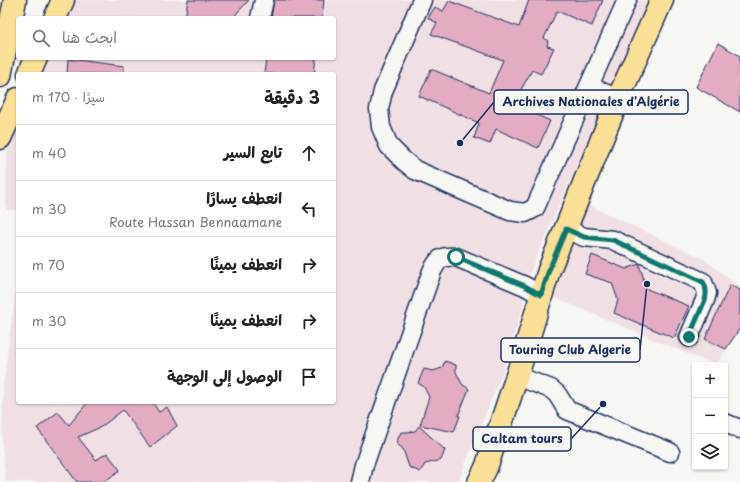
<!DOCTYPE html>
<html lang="ar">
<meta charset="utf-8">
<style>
body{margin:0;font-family:"Playpen Sans","Playpen Sans Arabic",sans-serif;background:#f6f6f6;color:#222;direction:rtl}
.controls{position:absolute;right:12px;bottom:12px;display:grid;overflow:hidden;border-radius:4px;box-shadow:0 1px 3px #0004}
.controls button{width:36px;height:36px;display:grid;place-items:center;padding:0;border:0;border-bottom:1px solid #e0e0e0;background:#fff;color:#222;font:20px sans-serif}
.stop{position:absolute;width:12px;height:12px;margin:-9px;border:3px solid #0f766e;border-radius:50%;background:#fff}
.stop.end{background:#0f766e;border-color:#fff;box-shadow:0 1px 4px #0008}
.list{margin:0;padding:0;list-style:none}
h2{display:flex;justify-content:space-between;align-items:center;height:52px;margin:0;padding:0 16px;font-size:17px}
h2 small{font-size:13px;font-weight:400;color:#767676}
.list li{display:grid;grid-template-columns:26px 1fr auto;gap:12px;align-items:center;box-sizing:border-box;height:56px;padding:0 16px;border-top:1px solid #e0e0e0}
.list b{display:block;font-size:15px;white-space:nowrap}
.list p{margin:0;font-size:13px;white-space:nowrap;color:#767676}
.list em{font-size:13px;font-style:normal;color:#767676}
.icon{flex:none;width:22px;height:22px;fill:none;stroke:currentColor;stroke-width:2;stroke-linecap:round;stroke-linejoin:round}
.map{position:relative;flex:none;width:740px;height:482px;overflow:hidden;direction:ltr}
.search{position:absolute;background:#fff;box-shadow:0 1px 3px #0004;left:16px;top:16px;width:320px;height:44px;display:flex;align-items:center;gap:10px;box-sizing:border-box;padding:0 14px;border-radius:4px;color:#767676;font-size:15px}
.panel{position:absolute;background:#fff;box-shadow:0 1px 3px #0004;left:16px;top:72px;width:320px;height:332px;border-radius:4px;direction:rtl}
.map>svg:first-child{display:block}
.built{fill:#f0e0e4}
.building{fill:#e3acc3;stroke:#1b2f5e}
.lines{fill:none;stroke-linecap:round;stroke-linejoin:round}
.minor-casing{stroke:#1b2f5e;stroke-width:21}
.major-casing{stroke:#1b2f5e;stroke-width:25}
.highway-casing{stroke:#1b2f5e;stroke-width:25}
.minor{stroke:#f6f6f2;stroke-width:18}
.major{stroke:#fadf96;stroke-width:22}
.highway{stroke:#fadf96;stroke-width:22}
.route{stroke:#0f766e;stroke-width:5}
.leader{fill:none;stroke:#1b2f5e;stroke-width:1.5}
.callout-dot{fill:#1b2f5e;stroke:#f6f6f2;stroke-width:1.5}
.callout{fill:#f6f6f2;stroke:#1b2f5e;stroke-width:1.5}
.callout-label{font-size:12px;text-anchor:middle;font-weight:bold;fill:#1b2f5e}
</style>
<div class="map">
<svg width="740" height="482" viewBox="0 0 740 482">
<rect width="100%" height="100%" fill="#f6f6f2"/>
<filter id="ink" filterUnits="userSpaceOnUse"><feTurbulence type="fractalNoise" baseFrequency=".025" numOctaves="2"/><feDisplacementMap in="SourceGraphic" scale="8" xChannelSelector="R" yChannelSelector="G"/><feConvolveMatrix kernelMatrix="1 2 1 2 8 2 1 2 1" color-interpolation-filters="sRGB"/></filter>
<g filter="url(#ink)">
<path class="built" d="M73,0h576l-120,275 -4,11 -2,20 -20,65 -45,111h-452l-4,-37 1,-59 15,-113v129h316v-328h-293l7,-16h286v-40h-269z
M18,128v82h-12l1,-57z
M586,204l118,55 29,23 7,4v44l-23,33 -17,-4 -147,-62z"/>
<path class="building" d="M188,0h61l-13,14 -1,4h-50z
M274,0h50l-2,18h-51z
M529,0h74l-11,26 -35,-15 -13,27 4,3 -1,5 7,2 -13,26 -9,-4 -19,34 37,17 -12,27 -42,-19 -6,15 -16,-6 5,-15 -60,-27 12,-27 58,24 14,-33 -72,-26 6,-11 -9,-5 7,-11 8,4 6,-10 70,26z
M718,43l22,13v56l-44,-25z
M266,58h50l-2,16h-50z
M68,59l56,7v8h-57z
M592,255l34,14 13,-5 8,25 42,17 -15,32 -60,-25 4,-13 -6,-17 -27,-9z
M730,285l10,5v38l-14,21 -21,-10z
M445,361l11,4v7l6,12 7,5 -11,27h2l-6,16 -34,-7 9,-28 -5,-10 -6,-4 6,-14 9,2 9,-3z
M88,402h64l7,10 8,-5 10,19 -27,21 -27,-37 -22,17 -23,10 18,23 11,-7 13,17 -16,12h-27l-40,-54 21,-16 11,13z
M419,426l26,24 -4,10 -16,4 -5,8 -11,-5 -6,-18 -7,-6 5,-11h6l8,-1z"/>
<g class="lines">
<g class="minor-casing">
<path id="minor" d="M422,0l-39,91 -4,18 2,18 8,19 14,14 12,10 95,41 15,2 10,-5 92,-208
M260,18l4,-18
M589,86l29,13
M566,229l18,8 29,3 90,42 4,11 -2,7 -16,37
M517,376l34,13 6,5 10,16 103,42
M725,423l15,6
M360,482l4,-17 68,-194c7,-13 9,-15 24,-14l69,29 16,9"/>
</g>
<g class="major-casing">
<path id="major" d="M479,482l7,-14 31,-92 32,-106 69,-171 44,-99"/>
</g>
<g class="highway-casing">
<path id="highway" d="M55,18l8,-18
M29,74l7,-16
M0,76l15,-76
M0,138l18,-39"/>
</g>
<use href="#minor" class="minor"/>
<use href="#major" class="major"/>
<use href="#highway" class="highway"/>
</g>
</g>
<g class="lines" filter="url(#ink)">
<path class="route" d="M456,257l69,29 16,9 8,-25 17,-41 18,8 29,3 90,42c4,6 4,11 2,18l-16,37"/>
</g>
<path class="leader" d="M460 143L494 102M647 284L640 350M603 404L571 439"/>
<g class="callout-dot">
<circle cx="460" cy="143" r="4"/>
<circle cx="647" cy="284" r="4"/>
<circle cx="603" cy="404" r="4"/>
</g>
<g class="callout">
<rect x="494" y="90" width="194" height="24" rx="4"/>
<rect x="501" y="338" width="139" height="24" rx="4"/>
<rect x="473" y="427" width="98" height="24" rx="4"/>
</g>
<g class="callout-label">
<text x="591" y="106">Archives Nationales d'Algérie</text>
<text x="570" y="354">Touring Club Algerie</text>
<text x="522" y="443">Caltam tours</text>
</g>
</svg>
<div class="controls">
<button>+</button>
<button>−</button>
<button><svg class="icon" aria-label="layers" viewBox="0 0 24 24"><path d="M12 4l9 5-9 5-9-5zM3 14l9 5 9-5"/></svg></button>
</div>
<div class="stop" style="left:456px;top:257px"></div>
<div class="stop end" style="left:689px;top:337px"></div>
<div class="search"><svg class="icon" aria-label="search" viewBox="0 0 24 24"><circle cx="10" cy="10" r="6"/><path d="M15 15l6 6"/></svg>ابحث هنا</div>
<section class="panel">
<h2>3 دقيقة<small>سيرًا · 170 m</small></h2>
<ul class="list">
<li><svg class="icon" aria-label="ahead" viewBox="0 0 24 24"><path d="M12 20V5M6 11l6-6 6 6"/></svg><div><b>تابع السير</b></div><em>40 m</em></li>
<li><svg class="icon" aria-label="left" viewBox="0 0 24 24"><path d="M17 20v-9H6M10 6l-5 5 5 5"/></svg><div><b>انعطف يسارًا</b><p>Route Hassan Bennaamane</p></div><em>30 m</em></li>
<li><svg class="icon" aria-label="right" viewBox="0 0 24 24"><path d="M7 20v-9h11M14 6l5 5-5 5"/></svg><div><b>انعطف يمينًا</b></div><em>70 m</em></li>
<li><svg class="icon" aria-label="right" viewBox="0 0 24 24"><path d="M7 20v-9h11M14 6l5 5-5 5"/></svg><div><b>انعطف يمينًا</b></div><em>30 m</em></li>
<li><svg class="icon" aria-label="arrive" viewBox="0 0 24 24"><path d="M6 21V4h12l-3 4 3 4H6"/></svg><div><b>الوصول إلى الوجهة</b></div></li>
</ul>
</section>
</div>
